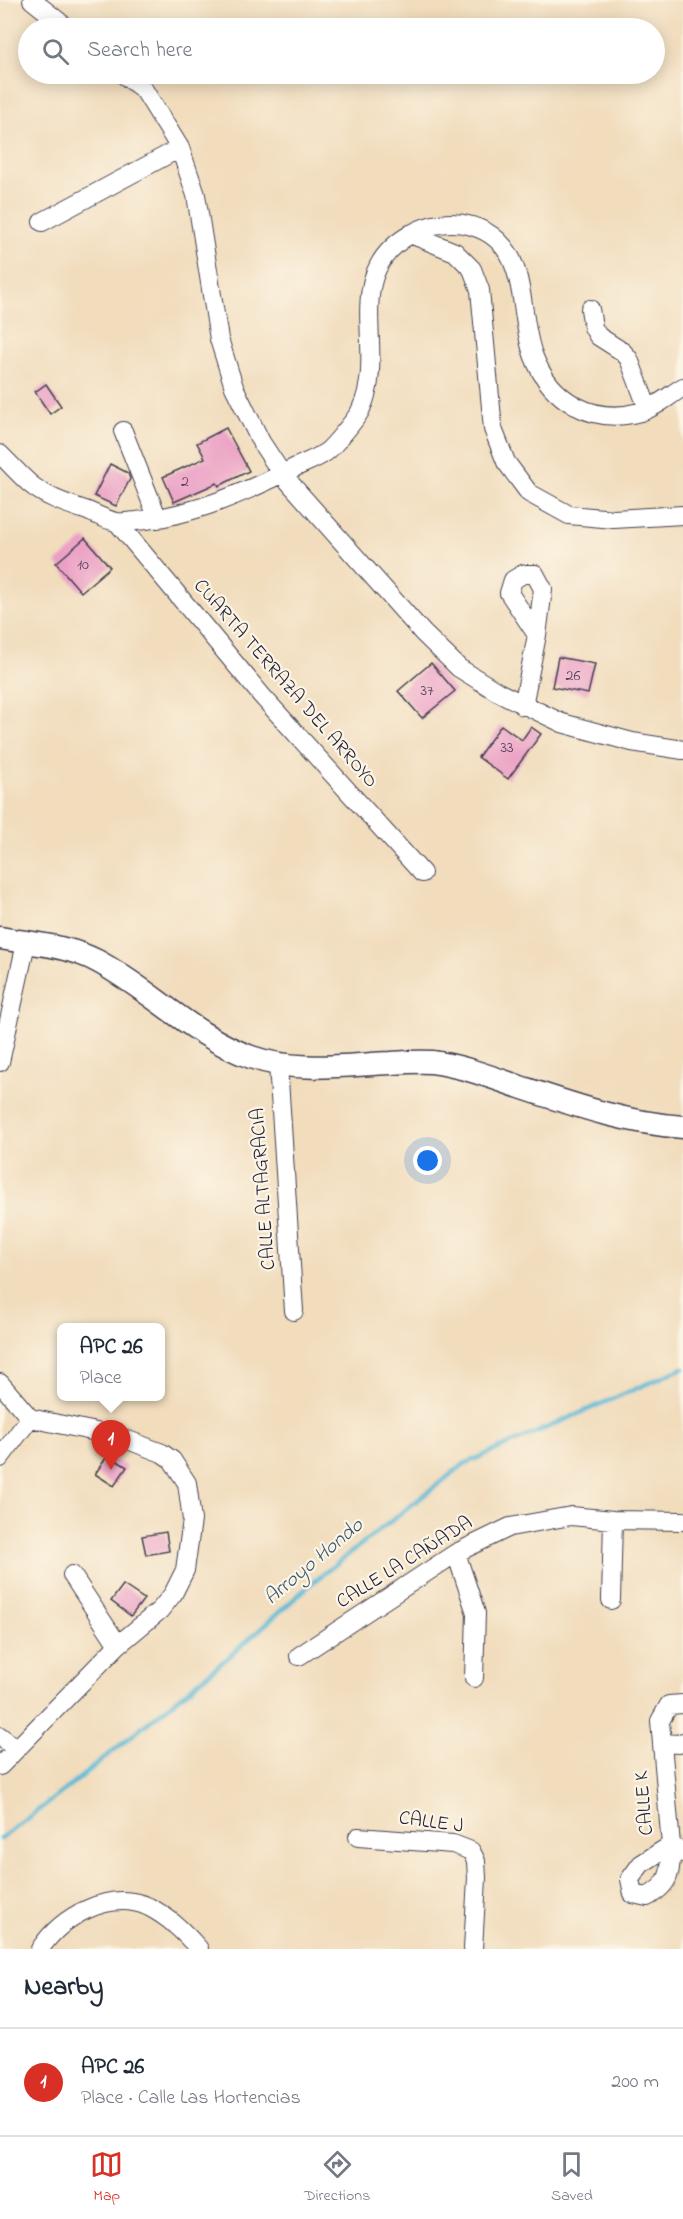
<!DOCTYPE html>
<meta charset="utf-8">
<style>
body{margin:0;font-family:"Indie Flower",sans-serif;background:#f2f2f3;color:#1f2937}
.you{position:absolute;left:428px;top:1161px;width:21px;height:21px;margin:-15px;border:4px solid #fff;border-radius:50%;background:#1a73e8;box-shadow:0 0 0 9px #1a73e833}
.badge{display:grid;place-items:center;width:39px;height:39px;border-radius:50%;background:#d93025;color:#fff;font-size:20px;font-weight:700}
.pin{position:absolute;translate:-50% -50px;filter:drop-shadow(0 2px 3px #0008)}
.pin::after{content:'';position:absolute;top:32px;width:21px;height:18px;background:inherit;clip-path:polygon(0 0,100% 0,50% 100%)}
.popup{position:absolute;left:57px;top:1323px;width:108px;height:78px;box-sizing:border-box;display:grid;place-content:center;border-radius:9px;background:#fff;filter:drop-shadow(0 2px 4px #0005);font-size:20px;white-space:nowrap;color:#747a83}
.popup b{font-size:22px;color:#1f2937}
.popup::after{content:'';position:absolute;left:50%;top:100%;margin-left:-12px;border:12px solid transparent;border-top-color:#fff}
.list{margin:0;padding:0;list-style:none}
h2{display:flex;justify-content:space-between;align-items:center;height:78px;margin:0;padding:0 24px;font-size:26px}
h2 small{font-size:20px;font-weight:400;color:#747a83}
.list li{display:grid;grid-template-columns:39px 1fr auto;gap:18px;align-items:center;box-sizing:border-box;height:108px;padding:0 24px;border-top:2px solid #e0e1e3}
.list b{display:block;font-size:22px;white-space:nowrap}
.list p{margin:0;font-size:20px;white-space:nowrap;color:#747a83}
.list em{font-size:20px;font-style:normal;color:#747a83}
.icon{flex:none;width:33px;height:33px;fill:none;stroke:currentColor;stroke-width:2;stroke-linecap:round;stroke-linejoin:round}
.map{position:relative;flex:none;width:683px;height:1949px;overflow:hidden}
.search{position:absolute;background:#fff;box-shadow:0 3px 15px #0003;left:18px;right:18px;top:18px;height:66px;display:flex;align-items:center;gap:15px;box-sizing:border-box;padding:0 21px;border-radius:33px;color:#747a83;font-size:22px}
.sheet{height:186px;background:#fff}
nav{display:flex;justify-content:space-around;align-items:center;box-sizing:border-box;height:84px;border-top:2px solid #e0e1e3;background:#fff;font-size:16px;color:#747a83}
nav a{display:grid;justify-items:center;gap:3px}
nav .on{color:#d93025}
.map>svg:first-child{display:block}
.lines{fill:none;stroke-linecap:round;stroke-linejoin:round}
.stream{stroke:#57b8d5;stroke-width:4.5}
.building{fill:#eb9fc4}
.minor-casing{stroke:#413e4e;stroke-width:20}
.major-casing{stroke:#413e4e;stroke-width:25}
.minor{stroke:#fff;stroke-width:18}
.major{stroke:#fff;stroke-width:22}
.labels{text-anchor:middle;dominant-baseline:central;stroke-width:4.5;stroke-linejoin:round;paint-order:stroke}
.number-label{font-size:16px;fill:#54415d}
.street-label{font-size:20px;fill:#22223b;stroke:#fcf5e5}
.water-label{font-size:21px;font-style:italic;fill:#355671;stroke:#fcf5e5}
</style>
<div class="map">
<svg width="683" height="1949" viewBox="0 0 683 1949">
<rect width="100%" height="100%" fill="#fcf5e5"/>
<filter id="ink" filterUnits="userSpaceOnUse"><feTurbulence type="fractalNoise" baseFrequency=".0167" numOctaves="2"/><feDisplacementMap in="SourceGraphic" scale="12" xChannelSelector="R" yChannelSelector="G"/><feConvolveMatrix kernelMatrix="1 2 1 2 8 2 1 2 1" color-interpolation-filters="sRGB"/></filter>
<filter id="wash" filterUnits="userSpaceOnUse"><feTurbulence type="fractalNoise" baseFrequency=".008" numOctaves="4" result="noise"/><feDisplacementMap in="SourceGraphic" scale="24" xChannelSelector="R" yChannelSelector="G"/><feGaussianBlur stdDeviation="1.35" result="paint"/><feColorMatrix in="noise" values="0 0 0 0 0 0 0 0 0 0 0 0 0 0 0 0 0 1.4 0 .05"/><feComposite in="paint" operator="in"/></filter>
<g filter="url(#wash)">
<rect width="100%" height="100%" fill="#f1dcbc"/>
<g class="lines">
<path class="stream" d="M0,1839l70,-53 160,-130 83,-74 151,-118 219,-96"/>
</g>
<g id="blocks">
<path class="building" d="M46,384l15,22 -11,8 -15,-22z
M226,428l23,43 -30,15 -2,-3 -43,19 -11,-25 42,-19 -8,-15z
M110,464l18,9 2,6 -14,27 -22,-10z
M85,538l25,29 -29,25 -25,-29z
M558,657l37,7 -7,30 -36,-7z
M431,663l24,28 -33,27 -24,-27z
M501,725l21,15 9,-13 10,7 -33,45 -30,-22z
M108,1455l19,12 -13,19 -19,-12z
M166,1532l3,19 -23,4 -4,-19z
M123,1585l21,14 -13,17 -20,-15z"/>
</g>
</g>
<g filter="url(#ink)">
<use href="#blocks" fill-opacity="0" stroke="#413e4e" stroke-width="1.5"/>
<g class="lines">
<g class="minor-casing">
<path id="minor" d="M32,0l35,28
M123,74l21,16 36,58 16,47 23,144 15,48 27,55 21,32 141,159 36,35 39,24 64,31 70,19 51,8
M42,222l138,-74
M410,234l45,18 17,17 8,21 13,139 13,33 23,31 40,22 45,4 69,-4
M590,309l3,18 5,9 25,16 6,7 19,50
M123,431l35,88
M0,454c9,9 19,20 29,29 16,14 38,21 59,28 9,4 19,9 28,11 6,1 14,-1 20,-1 57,-5 112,-30 162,-55 9,-4 20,-8 28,-14 6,-4 32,-35 35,-43 28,-59 -23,-134 50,-175 38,-22 89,-11 104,34 10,28 8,61 19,89 17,44 59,68 106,55 15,-4 30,-17 43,-25
M117,522l145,174 160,177
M523,706l14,-71 6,-46 -8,-15h-12l-10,6 -4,13 28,42
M0,1062l26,-119
M278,1064l16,247
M0,1383l30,35 90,19 42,16 10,7 15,23 5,37 -7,50 -12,24 -13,16 -42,35 -118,121
M0,1458l30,-40
M456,1553l20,60 -2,65
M72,1575l46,70
M611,1600l2,-80
M299,1656l157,-103 54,-26 61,-11 42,4 70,1
M683,1704l-14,1 -9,16 11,124 12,8
M0,1736l16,13
M662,1743l17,1 4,-2
M358,1837l95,7 18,7 5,10 1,17 -4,71
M671,1845c0,27 0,39 -24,52l-14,-3 -3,-15 11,-15z
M40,1949c22,-33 70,-60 109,-42 20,10 35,25 50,42"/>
</g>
<g class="major-casing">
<path id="major" d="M0,938c32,6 67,7 97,23 53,28 97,76 154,96 45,16 94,8 140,6 14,-1 28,-2 41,-1 30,4 59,15 88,25 54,18 106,36 163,40"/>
</g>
<use href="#minor" class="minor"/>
<use href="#major" class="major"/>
</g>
</g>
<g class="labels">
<g class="number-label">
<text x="185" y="482">2</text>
<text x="83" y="565">10</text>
<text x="573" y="676">26</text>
<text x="427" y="691">37</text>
<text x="507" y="748">33</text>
</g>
<g class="street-label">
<text transform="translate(285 684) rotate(49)">CUARTA TERRAZA DEL ARROYO</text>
<text transform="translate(264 1189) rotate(-94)">CALLE ALTAGRACIA</text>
<text transform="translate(405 1563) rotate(-32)">CALLE LA CAÑADA</text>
<text transform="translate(645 1803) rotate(-95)">CALLE K</text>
<text transform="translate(431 1823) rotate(8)">CALLE J</text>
</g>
<g class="water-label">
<text transform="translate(314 1562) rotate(-40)">Arroyo Hondo</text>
</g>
</g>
</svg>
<div class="you"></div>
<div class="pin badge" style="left:111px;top:1470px">1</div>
<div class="popup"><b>APC 26</b>Place</div>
<div class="search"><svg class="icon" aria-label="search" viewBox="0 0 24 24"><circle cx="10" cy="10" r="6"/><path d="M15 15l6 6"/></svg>Search here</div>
</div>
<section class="sheet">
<h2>Nearby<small></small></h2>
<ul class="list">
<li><span class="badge">1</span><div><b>APC 26</b><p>Place · Calle Las Hortencias</p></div><em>200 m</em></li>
</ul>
</section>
<nav>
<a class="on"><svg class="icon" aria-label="map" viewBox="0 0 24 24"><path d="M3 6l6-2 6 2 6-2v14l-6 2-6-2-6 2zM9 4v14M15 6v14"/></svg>Map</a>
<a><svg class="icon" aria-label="directions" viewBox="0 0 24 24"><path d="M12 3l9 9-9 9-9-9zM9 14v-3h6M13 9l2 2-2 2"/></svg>Directions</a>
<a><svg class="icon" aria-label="saved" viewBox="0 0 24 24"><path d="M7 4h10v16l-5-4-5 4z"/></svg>Saved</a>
</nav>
